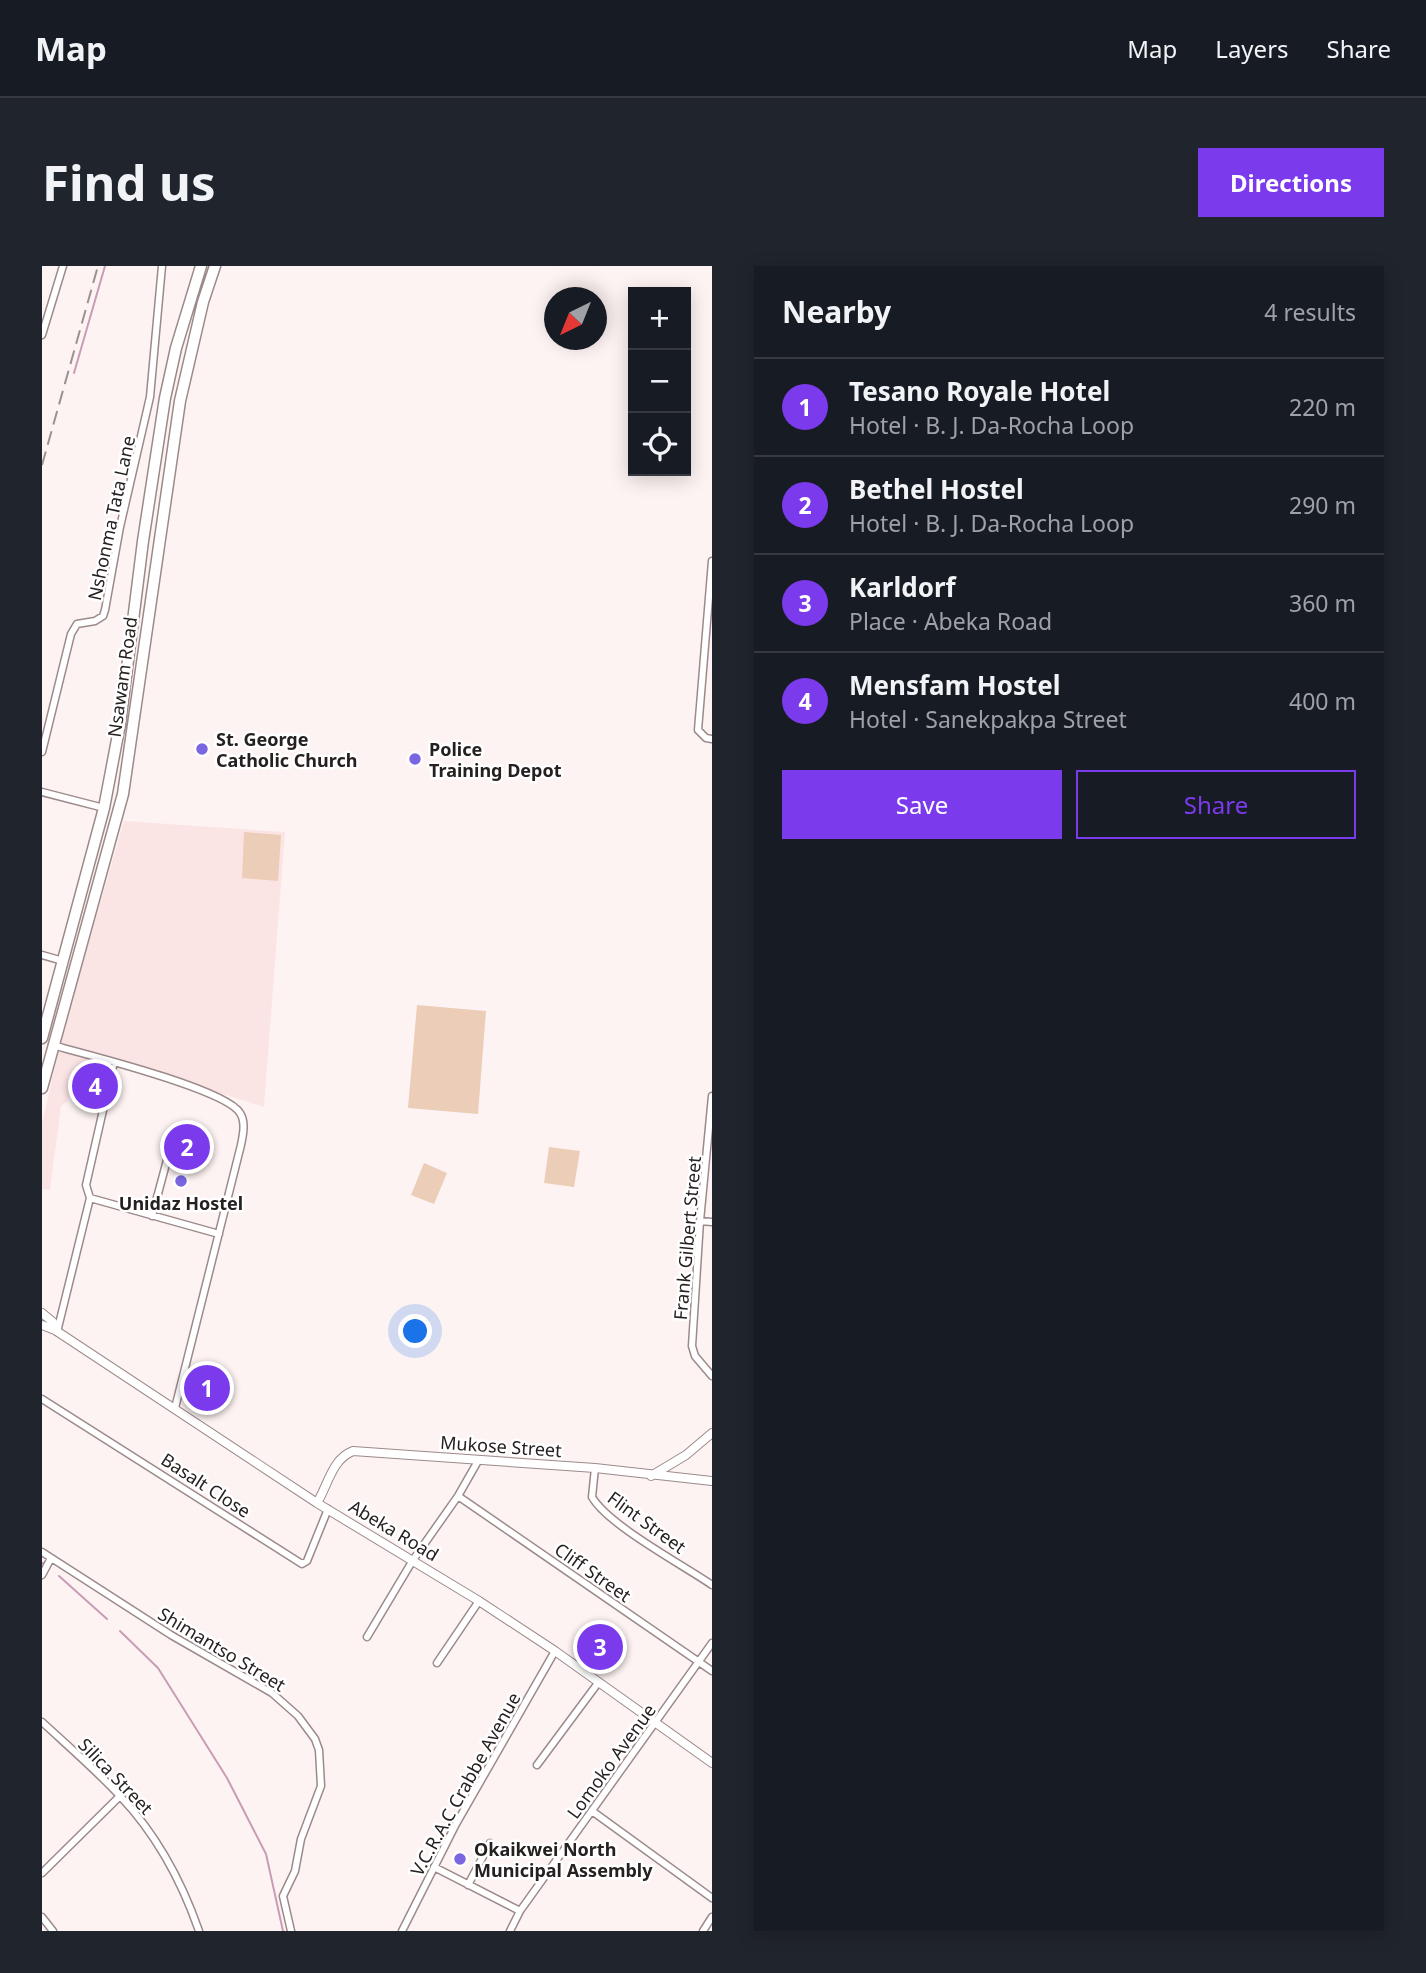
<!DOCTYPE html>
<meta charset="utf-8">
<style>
body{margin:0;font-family:"Noto Sans",sans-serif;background:#20242c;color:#f1f3f6}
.controls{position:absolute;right:21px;top:21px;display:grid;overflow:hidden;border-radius:0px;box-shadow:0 4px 18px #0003}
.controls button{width:63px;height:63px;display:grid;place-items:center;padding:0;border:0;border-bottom:2px solid #363941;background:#171b24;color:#f1f3f6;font:35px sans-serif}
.compass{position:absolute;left:502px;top:21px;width:63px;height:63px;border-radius:50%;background:#171b24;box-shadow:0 4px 18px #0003;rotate:223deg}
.you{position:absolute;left:374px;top:1066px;width:24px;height:24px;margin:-18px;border:5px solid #fff;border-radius:50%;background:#1a73e8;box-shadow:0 0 0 10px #1a73e833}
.badge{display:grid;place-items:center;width:46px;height:46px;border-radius:50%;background:#7c3aed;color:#fff;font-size:23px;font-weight:700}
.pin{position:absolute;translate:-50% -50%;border:4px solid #fff;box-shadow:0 2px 7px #0006}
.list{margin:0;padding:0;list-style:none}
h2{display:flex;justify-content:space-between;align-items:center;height:91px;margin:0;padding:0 28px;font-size:30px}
h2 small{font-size:23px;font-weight:400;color:#9ea1a6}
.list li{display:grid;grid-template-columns:46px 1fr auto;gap:21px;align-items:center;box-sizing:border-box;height:98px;padding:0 28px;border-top:2px solid #363941}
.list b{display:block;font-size:26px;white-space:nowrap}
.list p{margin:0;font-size:23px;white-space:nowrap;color:#9ea1a6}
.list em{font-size:23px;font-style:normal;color:#9ea1a6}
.actions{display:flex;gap:14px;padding:21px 28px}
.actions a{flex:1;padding:16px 0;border:2px solid #7c3aed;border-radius:0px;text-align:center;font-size:24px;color:#7c3aed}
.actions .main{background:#7c3aed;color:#fff}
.icon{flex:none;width:38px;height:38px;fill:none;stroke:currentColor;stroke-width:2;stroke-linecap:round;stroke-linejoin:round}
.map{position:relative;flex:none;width:670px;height:1665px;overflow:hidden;border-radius:0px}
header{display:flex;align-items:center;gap:42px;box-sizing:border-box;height:98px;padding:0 35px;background:#171b24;border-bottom:2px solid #363941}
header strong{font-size:33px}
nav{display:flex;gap:38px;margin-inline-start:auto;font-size:24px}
.intro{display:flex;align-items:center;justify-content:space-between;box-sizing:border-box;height:168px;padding:0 42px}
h1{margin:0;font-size:49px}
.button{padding:18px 32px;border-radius:0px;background:#7c3aed;color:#fff;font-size:24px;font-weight:700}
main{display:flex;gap:42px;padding:0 42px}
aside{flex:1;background:#171b24;border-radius:0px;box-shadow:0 4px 18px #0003}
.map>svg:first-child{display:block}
.built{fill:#fbe5e4}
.green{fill:#ebcdb8}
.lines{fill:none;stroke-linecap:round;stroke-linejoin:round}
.stream{stroke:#c99cb6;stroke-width:2}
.minor-casing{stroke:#9c8a8a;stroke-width:9}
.tertiary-casing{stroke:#9c8a8a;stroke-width:10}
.trunk-casing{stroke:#9c8a8a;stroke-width:13}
.minor{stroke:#fff;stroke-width:6}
.tertiary{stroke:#fff;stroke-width:8}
.trunk{stroke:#fff;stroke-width:10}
.rail{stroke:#9a9191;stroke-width:2;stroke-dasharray:14 7;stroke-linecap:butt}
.poi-dot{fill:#7a66e1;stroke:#fff;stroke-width:2.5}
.labels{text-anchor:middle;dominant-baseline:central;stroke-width:5;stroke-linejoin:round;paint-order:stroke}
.street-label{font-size:18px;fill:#262020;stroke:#fff}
.poi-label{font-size:18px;font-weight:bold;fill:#262020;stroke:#fff;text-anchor:start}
</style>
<header>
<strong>Map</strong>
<nav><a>Map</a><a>Layers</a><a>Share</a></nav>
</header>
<div class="intro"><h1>Find us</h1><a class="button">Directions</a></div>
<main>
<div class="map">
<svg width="670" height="1665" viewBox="0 0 670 1665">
<rect width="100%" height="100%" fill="#fef3f3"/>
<path class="built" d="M82,555l161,11 -21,275 -151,-48 -11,44 -33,-7 -1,5 -7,5 -11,84 -8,-1v-66l21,-92z"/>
<path class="green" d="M202,566l37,3 -3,46 -36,-3z
M375,739l69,6 -8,103 -70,-6z
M507,881l31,4 -6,36 -30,-4z
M382,897l23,10 -13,31 -23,-9z"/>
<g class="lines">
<path class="stream" d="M32,107l31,-107
M0,1297h1
M17,1310l48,43
M78,1365l38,37 69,110 39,76 17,77"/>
<g class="minor-casing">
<path id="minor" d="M0,69l21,-69
M670,295l-14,169 8,8 6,1
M0,486l29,-118 6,-10 18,-3 8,-5 2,-6 15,-83 30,-130 12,-131
M0,526l62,16
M0,689l21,6
M10,779c33,9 174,44 188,68 6,9 3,22 1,32l-66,263
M670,830l-12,125 -8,125 3,10 17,20
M48,932l129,36
M110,950l18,-67
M658,955l12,1
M15,1066l33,-134 -4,-13 28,-123
M0,1133l260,165 5,-3 21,-52
M553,1202l-3,29c16,28 91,68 120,88
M416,1230l254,175
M0,1286l129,83 101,58 26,23 17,23 4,11 2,36 -20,53 -6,32 -12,25 8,35
M0,1309l9,-17
M325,1371l46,-77 45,-64 20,-35
M395,1397l42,-62
M0,1456c26,24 54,48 78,74 36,38 62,86 79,135
M495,1499l61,-82
M550,1545l120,87
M392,1601l86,44
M0,1607l78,-77
M426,1619l22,-42
M0,1651l11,14
M360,1665l54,-107 99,-173
M468,1665l10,-20 192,-268
M661,1665l9,-14"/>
</g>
<g class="tertiary-casing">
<path id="tertiary" d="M0,1047l11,9 2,8
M0,1059l13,5 262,173 162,98 76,50 157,112
M609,1210l35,-21 26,-22
M275,1237c11,-18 15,-44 36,-52l242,17 117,13"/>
</g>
<g class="trunk-casing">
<path id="trunk" d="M0,772l62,-230 16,-84 23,-183 22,-143 11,-50 25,-82
M0,822l81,-294 57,-393 23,-99 12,-36"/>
</g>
<use href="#minor" class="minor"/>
<use href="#tertiary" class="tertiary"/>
<use href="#trunk" class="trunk"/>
<path class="rail" d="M0,199l56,-199"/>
</g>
<g class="poi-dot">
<circle cx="160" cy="483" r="7"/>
<circle cx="373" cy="493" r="7"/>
<circle cx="139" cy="915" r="7"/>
<circle cx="418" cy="1593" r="7"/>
</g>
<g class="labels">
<g class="street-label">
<text transform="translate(69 252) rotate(-78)">Nshonma Tata Lane</text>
<text transform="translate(80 411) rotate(-82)">Nsawam Road</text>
<text transform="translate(645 972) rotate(-85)">Frank Gilbert Street</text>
<text transform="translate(459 1180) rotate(4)">Mukose Street</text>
<text transform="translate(164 1219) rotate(33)">Basalt Close</text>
<text transform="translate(605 1256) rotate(36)">Flint Street</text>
<text transform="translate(352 1264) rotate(31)">Abeka Road</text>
<text transform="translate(551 1306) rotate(35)">Cliff Street</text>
<text transform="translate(180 1383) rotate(31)">Shimantso Street</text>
<text transform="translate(569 1495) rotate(-54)">Lomoko Avenue</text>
<text transform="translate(74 1510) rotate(46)">Silica Street</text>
<text transform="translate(423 1518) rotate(-61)">V.C.R.A.C Crabbe Avenue</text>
</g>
<g class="poi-label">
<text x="174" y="473">St. George<tspan x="174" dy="21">Catholic Church</tspan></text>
<text x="387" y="483">Police<tspan x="387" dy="21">Training Depot</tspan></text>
<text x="139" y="937" text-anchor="middle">Unidaz Hostel</text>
<text x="432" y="1583">Okaikwei North<tspan x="432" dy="21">Municipal Assembly</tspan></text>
</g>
</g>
</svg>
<div class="controls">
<button>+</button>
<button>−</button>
<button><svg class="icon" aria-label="locate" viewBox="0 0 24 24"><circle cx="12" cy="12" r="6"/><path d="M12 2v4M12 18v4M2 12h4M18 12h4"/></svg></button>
</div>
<svg class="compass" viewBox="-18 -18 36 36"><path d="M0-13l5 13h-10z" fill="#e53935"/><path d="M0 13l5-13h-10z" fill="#9ea1a6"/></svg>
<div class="you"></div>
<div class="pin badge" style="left:165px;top:1122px">1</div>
<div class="pin badge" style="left:145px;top:881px">2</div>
<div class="pin badge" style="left:558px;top:1381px">3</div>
<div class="pin badge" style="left:53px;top:820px">4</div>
</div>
<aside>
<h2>Nearby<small>4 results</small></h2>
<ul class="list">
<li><span class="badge">1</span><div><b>Tesano Royale Hotel</b><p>Hotel · B. J. Da-Rocha Loop</p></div><em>220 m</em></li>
<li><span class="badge">2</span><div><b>Bethel Hostel</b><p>Hotel · B. J. Da-Rocha Loop</p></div><em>290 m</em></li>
<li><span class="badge">3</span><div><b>Karldorf</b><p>Place · Abeka Road</p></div><em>360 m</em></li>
<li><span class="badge">4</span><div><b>Mensfam Hostel</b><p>Hotel · Sanekpakpa Street</p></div><em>400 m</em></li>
</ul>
<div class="actions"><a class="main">Save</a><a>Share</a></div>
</aside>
</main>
